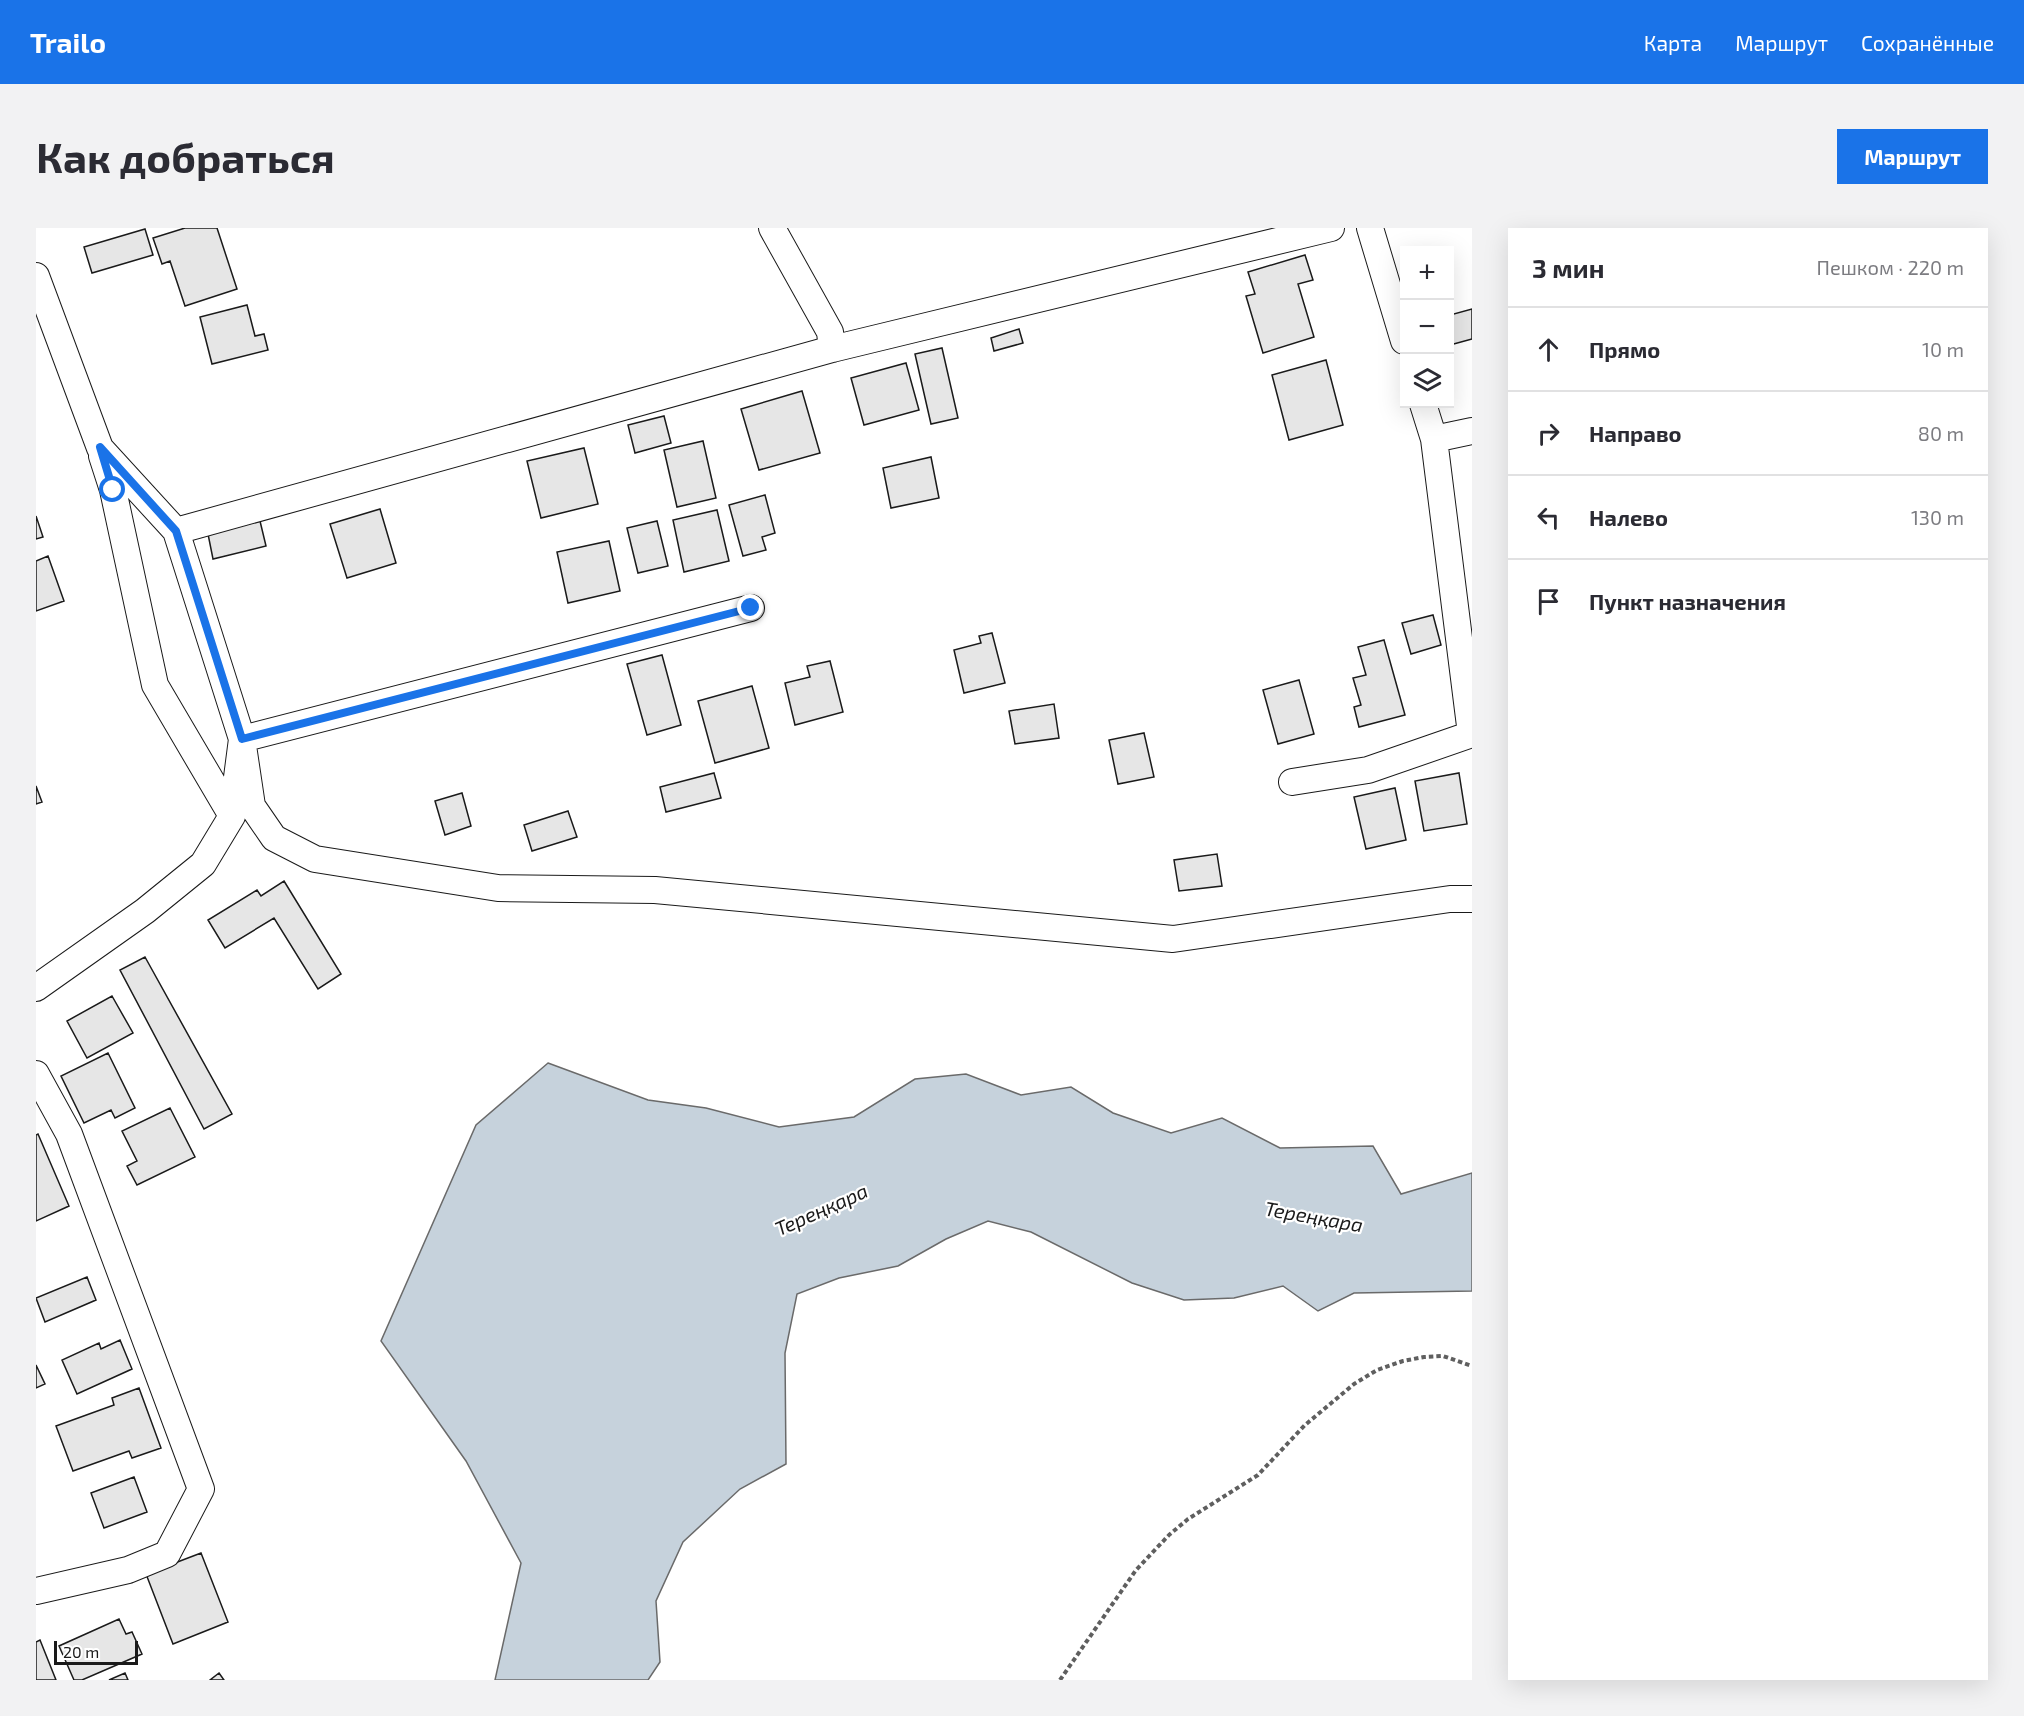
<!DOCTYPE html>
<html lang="ru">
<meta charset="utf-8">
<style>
body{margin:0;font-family:"Exo 2",sans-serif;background:#f2f2f3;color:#2b2b33}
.controls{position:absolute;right:18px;top:18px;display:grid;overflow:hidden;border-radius:0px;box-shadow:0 6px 24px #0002}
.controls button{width:54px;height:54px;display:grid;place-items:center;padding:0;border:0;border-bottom:2px solid #e1e1e2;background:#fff;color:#2b2b33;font:30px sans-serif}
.scale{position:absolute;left:18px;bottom:15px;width:84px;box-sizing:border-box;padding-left:6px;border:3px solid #1a1a1a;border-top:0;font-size:16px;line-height:21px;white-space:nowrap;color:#1a1a1a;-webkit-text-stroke:4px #fff;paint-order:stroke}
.stop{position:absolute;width:18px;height:18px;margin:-14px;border:4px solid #1a73e8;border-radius:50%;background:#fff}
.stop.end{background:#1a73e8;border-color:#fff;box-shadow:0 2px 6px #0008}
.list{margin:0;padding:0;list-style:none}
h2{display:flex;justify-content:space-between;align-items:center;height:78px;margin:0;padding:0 24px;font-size:26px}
h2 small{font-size:20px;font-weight:400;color:#7c7c81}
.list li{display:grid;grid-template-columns:39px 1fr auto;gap:18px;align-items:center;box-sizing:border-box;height:84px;padding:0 24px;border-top:2px solid #e1e1e2}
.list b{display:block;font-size:22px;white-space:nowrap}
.list em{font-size:20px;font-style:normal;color:#7c7c81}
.icon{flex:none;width:33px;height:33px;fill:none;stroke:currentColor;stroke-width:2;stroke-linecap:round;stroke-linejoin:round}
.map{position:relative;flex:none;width:1436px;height:1452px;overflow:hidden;border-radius:0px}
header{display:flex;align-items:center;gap:36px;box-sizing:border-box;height:84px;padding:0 30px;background:#1a73e8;color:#fff}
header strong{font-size:28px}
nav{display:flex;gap:33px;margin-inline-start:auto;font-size:21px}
.intro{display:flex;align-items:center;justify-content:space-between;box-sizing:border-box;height:144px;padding:0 36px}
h1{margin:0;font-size:42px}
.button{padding:15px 27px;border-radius:0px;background:#1a73e8;color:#fff;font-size:21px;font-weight:700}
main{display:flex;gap:36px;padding:0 36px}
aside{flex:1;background:#fff;border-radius:0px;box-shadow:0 6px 24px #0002}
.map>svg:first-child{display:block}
.water{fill:#c6d2dc;stroke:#6a6a6a;stroke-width:1.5}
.building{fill:#e6e6e6;stroke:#1a1a1a;stroke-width:1.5}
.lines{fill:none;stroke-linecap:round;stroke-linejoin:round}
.street-casing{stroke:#1a1a1a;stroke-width:28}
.path{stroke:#5f5f5f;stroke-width:4;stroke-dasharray:4.5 3;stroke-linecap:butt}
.street{stroke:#fff;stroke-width:26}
.route{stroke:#1a73e8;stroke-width:8}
.labels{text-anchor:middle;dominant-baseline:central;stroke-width:4.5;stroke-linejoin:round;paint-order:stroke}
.water-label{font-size:20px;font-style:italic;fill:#1a1a1a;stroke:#fff}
</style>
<header>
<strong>Trailo</strong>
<nav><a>Карта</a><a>Маршрут</a><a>Сохранённые</a></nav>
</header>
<div class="intro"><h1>Как добраться</h1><a class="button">Маршрут</a></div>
<main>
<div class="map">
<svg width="1436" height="1452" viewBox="0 0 1436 1452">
<rect width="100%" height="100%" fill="#fff"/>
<path class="water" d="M512,835l100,37 58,8 73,19 75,-10 61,-38 51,-5 55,21 50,-8 42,26 58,20 51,-15 58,30 93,-2 28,48 71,-21v118l-118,2 -36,18 -35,-25 -49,12 -50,2 -52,-17 -101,-51 -43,-11 -42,18 -48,27 -59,12 -42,16 -12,59 1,111 -46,25 -57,53 -27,59 4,61 -12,18h-153l26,-117 -55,-102 -85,-120 95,-216z"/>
<path class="building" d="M149,0h32l20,61 -52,17 -15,-45 -8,3 -9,-26z
M109,1l8,26 -61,18 -8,-26z
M1269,27l8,25 -15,4 16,53 -51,16 -17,-57 9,-2 -7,-22z
M211,77l8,31 9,-2 4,16 -56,14 -12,-47z
M1436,81v30l-22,6v-30z
M983,101l4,14 -29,8 -3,-13z
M906,120l16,70 -27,6 -16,-70z
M1290,132l17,65 -54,15 -17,-65z
M870,135l13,47 -55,15 -13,-47z
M766,163l18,62 -61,17 -18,-61z
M628,188l7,27 -36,10 -7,-28z
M667,213l13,57 -39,9 -13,-57z
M548,220l14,56 -57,14 -14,-57z
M895,229l8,41 -48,10 -8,-40z
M729,267l10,38 -13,4 4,13 -23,6 -14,-51z
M344,281l16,54 -49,15 -17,-54z
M681,282l12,51 -45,11 -11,-52z
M0,288l7,21 -7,2z
M224,293l6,25 -53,13 -5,-25z
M621,293l11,45 -30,7 -11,-45z
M573,313l11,50 -52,12 -11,-51z
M12,328l16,45 -28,10v-50z
M1397,387l8,30 -30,9 -9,-31z
M956,405l13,50 -41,10 -10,-43 27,-7 -2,-7z
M1348,412l21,75 -46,12 -5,-20 7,-2 -8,-27 13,-3 -8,-28z
M626,427l19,70 -34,10 -20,-71z
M794,433l13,51 -48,13 -10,-42 25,-6 -3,-11z
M1263,452l15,54 -36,10 -15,-54z
M716,458l17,62 -54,15 -17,-62z
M1018,476l5,34 -44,6 -6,-33z
M1108,505l10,44 -36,7 -9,-44z
M678,545l7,25 -55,14 -6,-25z
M1423,545l8,51 -43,7 -9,-50z
M0,558l6,16 -6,2z
M1359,560l11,52 -40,9 -12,-52z
M426,565l9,33 -26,9 -10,-34z
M532,583l9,26 -45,14 -8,-26z
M1181,626l5,32 -43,5 -5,-31z
M248,653l57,93 -23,15 -44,-71 -49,30 -17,-28 49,-30 4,6z
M109,729l87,157 -28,15 -84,-159z
M76,768l21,37 -46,25 -20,-37z
M72,825l27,55 -20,10 -4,-8 -27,13 -23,-47z
M134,880l25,49 -58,28 -10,-19 10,-5 -15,-30z
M2,906l31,72 -33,15v-86z
M51,1049l9,23 -51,22 -9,-24z
M84,1112l12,29 -55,25 -15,-34 37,-17 2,6z
M0,1137l9,19 -9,4z
M103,1160l22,60 -29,10 -3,-7 -56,20 -17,-45 58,-21 -2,-7z
M98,1249l13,35 -43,16 -13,-35z
M165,1325l27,69 -55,22 -27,-70z
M83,1391l7,15 6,-2 10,22 -60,26h-8l-15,-34z
M4,1412l16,40h-20v-38z
M89,1445l3,7h-19z
M183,1445l5,7h-14z"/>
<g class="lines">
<g class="street-casing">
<path id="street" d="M736,0l58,104 2,17
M1334,0l34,113
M0,48l64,172 76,83 66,208 -10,77 -29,48 -58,47 -109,77
M1387,176l11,35 37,295
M1398,211l38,-8
M66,228l11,34 42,195 77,131
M140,303l656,-182 499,-121
M715,380l-509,131 10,67 22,32 41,21 183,29 157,2 518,49 277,-40h22
M1256,554l76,-12 104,-36
M0,846l33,60 132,355 -34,65 -39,16 -92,21"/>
</g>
<path class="path" d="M1024,1452l76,-110 33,-35 19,-16 70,-44 47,-50 49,-41 23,-14 26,-9 21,-4 19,-1 29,10"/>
<use href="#street" class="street"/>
</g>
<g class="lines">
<path class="route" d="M77,262l-13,-43 76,84 66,208 509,-131"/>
</g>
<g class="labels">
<g class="water-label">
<text transform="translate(785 981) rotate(-24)">Тереңқара</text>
<text transform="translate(1278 988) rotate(10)">Тереңқара</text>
</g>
</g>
</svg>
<div class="controls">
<button>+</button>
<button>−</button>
<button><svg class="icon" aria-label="layers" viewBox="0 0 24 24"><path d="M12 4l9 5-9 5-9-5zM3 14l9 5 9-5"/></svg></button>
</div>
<div class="scale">20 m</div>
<div class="stop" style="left:77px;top:262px"></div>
<div class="stop end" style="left:715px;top:380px"></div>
</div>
<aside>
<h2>3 мин<small>Пешком · 220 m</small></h2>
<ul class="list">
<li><svg class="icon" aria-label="ahead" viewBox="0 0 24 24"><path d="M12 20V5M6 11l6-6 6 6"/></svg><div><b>Прямо</b></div><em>10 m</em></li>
<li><svg class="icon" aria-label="right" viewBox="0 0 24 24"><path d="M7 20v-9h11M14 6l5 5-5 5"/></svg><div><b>Направо</b></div><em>80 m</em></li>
<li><svg class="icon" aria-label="left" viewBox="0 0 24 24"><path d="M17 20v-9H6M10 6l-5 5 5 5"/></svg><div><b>Налево</b></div><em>130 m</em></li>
<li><svg class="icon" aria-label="arrive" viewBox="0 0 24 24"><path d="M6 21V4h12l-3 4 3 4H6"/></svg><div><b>Пункт назначения</b></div></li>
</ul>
</aside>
</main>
